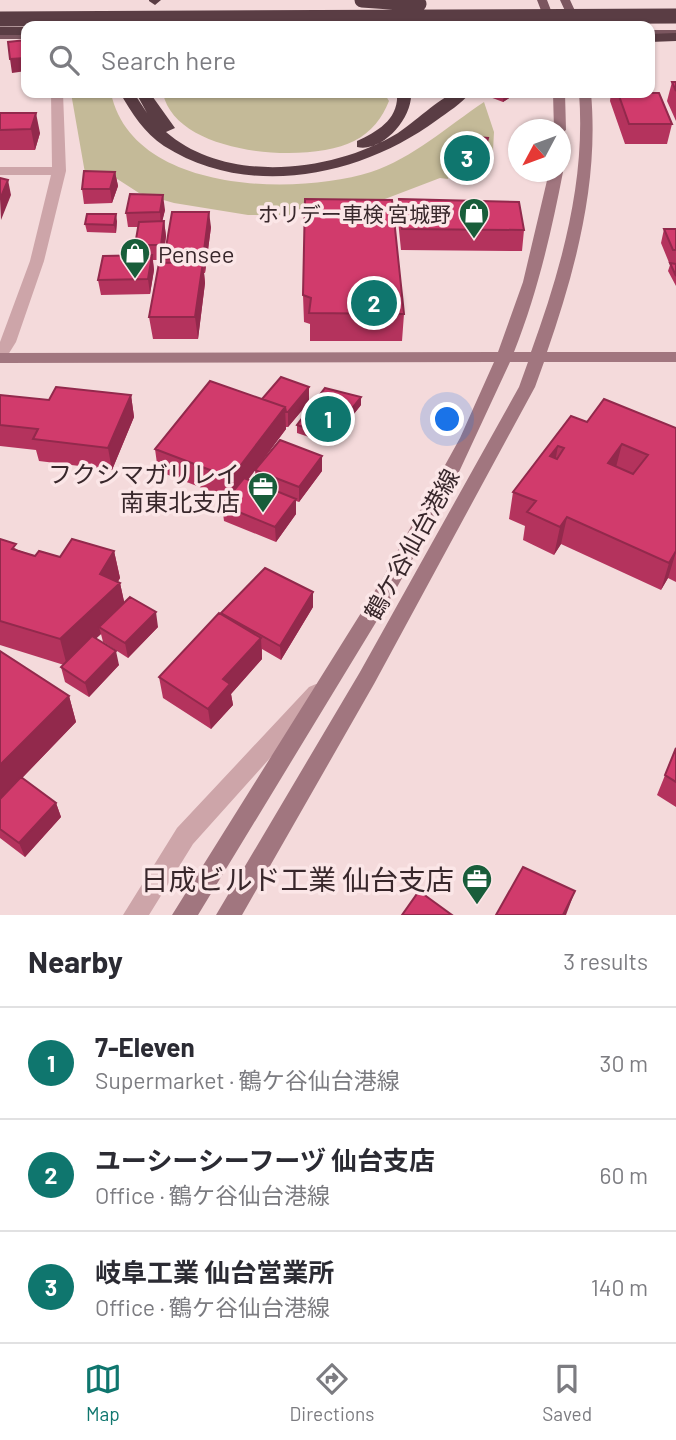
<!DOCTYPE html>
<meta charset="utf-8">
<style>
body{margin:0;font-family:Barlow,"Noto Sans JP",sans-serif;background:#f7f7f7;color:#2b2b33}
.compass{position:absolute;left:508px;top:119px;width:63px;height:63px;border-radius:50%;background:#fff;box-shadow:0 2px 5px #0004;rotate:229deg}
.you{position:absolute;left:448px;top:420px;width:24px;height:24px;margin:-18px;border:5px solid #fff;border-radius:50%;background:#1a73e8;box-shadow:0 0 0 10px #1a73e833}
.badge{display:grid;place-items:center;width:46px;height:46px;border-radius:50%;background:#0f766e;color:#fff;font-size:23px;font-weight:700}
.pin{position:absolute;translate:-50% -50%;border:4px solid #fff;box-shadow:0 2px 7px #0006}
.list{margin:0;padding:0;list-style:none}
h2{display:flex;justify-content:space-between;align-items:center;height:91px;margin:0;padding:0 28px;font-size:30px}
h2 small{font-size:23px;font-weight:400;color:#7c7c81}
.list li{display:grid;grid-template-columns:46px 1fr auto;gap:21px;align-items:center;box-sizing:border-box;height:112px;padding:0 28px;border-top:2px solid #e1e1e2}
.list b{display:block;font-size:26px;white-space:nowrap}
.list p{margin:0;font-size:23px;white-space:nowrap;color:#7c7c81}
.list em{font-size:23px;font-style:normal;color:#7c7c81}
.icon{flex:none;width:38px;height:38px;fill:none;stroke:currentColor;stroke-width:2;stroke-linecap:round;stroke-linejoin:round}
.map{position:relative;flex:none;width:676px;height:915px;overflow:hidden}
.search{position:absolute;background:#fff;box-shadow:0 2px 5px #0004;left:21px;right:21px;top:21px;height:77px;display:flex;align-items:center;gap:18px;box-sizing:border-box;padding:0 24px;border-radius:14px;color:#7c7c81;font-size:26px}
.sheet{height:427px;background:#fff}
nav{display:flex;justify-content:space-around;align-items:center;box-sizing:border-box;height:98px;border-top:2px solid #e1e1e2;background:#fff;font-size:19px;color:#7c7c81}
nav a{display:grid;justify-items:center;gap:4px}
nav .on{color:#0f766e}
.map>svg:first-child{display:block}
.green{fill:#c4ba98}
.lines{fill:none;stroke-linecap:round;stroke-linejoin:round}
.street{fill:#cda5a9;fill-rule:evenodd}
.secondary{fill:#a1767f;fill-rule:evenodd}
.primary{fill:#7b565f;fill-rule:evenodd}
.highway{fill:#5a3d44;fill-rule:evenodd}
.highway-bridge{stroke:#5a3d44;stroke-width:15}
.wall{fill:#b4335d;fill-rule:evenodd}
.shaded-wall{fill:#92294c}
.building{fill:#d13b6c;stroke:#92294c;stroke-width:2;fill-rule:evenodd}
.labels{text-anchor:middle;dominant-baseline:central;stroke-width:7;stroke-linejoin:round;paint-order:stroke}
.far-poi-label{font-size:21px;fill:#38272b;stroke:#fbe6e7;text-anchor:end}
.poi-label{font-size:24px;fill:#38272b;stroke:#fbe6e7;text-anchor:start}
.street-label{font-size:24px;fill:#38272b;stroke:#fbe6e7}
.near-poi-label{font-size:28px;fill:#38272b;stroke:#fbe6e7;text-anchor:end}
</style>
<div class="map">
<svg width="676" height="915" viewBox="0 0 676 915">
<rect width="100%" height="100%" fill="#f4dadb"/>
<path class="green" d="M71,93h40c21,100 183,103 260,79 42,-14 77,-46 113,-70l10,30 -1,19 -39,-3 -6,31 -8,-1 -76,29 -74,8h-42l-74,-12 -35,-10 -31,-20h-23z
M163,93h221l5,8c-7,17 -17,31 -35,40 -47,24 -179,14 -191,-48z"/>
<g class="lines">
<path class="street" d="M51,93h12l3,78 -22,90 -28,81 -10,16 -6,1v-17l30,-81 21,-86h-51v-8h52z
M316,684l7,3 4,6 -4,6 -130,145 -44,71h-26l54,-87 132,-141z"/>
<path class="secondary" d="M553,93h12l1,37 -6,4v-4h-6z
M579,93h12c8,89 -15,175 -44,259h129v10h-132l-9,25 -161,297 -132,231h-26l144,-243 159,-285 9,-25h-18l-58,125 -57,104 -197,324h-26l209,-334 79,-143 34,-76 -494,1v-10l498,-1 25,-70 26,-110h11v-3l3,3c-12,62 -26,122 -49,180h17c30,-83 55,-170 48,-259z"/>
<path class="primary" d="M537,0h10l10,26h-10z
M560,0h10l12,26h-10z
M650,30h26v6h-26z
M0,33h26v6h-26z"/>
<path class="highway" d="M161,0l-6,5 -6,-4v-1z
M0,27h26v8h-26z
M676,33v8l-26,1v-8z
M120,93h14l13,20 -11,-20h14l25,35 -9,4c61,53 168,40 232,1 14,-9 43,-36 56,-40 4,-2 12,0 16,0 -9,11 -22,19 -33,27 -76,56 -188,80 -273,26 -20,-13 -32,-33 -44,-53z
M397,93h14c2,24 -28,60 -54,54v-6c21,-10 42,-22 40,-48z"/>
<path class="highway-bridge" d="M362,0l57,4
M0,19l676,-3"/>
</g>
<path class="wall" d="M672,82h4v39l-9,-20z
M482,93h35l-14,9 -21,-8z
M611,93h48l13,31 -5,20h-42l-15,-43z
M0,113l40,20 -5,17h-35z
M488,138l-4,27 -6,-1 -2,8 -21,-2 1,-14z
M115,172l3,14 -6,17 -28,1 -2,-15z
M399,199l125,31 -2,21 -121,-1 -3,-30z
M165,210l-3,11h2l2,15 -3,24h-10l1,10 -4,24 -49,1 -3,-15 39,-25 -2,-10 3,-18h-10l-2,-14z
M117,221l-1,12 -29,-1 -2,-8z
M211,227l-6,46h-1l1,10 -7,56h-45l-4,-22 16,-54 -1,-4z
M664,229h12v57l-8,-15 2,-6 -9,-22z
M303,295l101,19 -2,27h-92v-17l-6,-2z
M0,395l49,5 82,-5 3,22 -22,53 -73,-9 -3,-11 -36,-4z
M262,399l47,3 -21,25h-2v2l-30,40 66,2 -23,31 -3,-1v13l-20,28 -52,-21 -2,-16 6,-7 -70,-27 -3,-22zM255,470l1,13 -8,-4z
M361,405l-31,39 -33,-11v-8z
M571,416l16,6 89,6v154l-8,-4 -7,12 -100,-46 -7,11 -31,-15 2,-14 -16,-7 4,-27z
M0,539l18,11 17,6 25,1 54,-6 6,27 -2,4 2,1 4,19 34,25 -30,31 -25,-16 -2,-8 -5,4 23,27 -30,32 -24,-15 -4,-15 3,-2 -64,-20z
M313,592v15l-32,53 -19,-11v10l-31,35 2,11 -22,24 -48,-31 -4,-21 62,-62v-2z
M0,651l69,45 7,26 -54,56 34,25 5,14 -36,40 -25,-19z
M676,748v59l-19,-12z"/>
<path class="shaded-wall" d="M26,58v13l-14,2 -2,-14z
M504,93h13l-14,9z
M36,113l4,20 -5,17 -4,-21z
M115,172l3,14 -6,17 -2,-14z
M8,180l3,15 -10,25 -1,-21z
M163,195l2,15 -4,17 -1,-15z
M209,212l2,15 -6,46 -2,-15z
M116,214l1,7 -1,12 -2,-8z
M164,221l2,15 -3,24 -2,-15z
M152,255l2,15 -4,24 -2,-15z
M203,262l2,21 -7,56 -3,-22z
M309,387v15l-21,25v-15z
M131,395l3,22 -22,53 -4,-22z
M361,397v8l-31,39v-8z
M285,407l1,22 -53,71 -2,-22z
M622,444l-7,27 -7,-8z
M558,446l-5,27 -3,-17z
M322,456v15l-23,31v-15z
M296,499v15l-20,28 -1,-15z
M567,517l-6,27 -7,11 6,-28z
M114,551l6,27 -7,11 7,-6 6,27 -27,17 2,7 -34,32 -7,-27z
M676,552l-8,26 -7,12 8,-27z
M313,592v15l-32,53 -1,-14z
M156,612l2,15 -30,31 -3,-15z
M261,638l1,21 -31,35 2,11 -22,24 -3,-20 15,-30z
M116,651l3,14 -30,32 -4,-14z
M69,696l7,26 -76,79v-36z
M56,803l5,14 -36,40 -6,-14z
M575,891l-9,24h-3z"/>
<path class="building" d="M26,40v18l-16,1 -2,-17z
M672,82h4v9z
M618,93h41l13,31h-43z
M0,113h36l-5,16 -31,1z
M460,136l28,2 -3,13 -6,-1 -1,8 -22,-2z
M84,171l31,1 -5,17h-28z
M0,178l8,2 -8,19z
M130,194l33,1 -3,17 -34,1z
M305,199l87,1 12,114 -95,-1 2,-15 -8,-3z
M399,199l120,3 5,28 -122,-1z
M172,212h37l-6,46 -39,1z
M87,214h29l-2,11 -29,-1z
M164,221l-3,24h-26l4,-23z
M664,229h12v21h-3z
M152,255l-4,24 -50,1 5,-24z
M203,262l-8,55h-46l10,-54z
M670,263l6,1v12z
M281,377l28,10 -21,25h-2l-1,-5 -23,-8z
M210,381l75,26 -54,71 -76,-29z
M56,387l75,8 -23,53 -75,-9 5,-10 -38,-4v-30l49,5z
M325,388l36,9 -31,39 -33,-11z
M604,399l72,29v123l-7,12 -102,-46 -7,10 -33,-15 9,-11 -23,-9 58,-76 16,6zM622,444l26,11 -15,19 -25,-11zM558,446l6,2 -7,11 -7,-3z
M280,440l42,16 -23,31 -44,-17z
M244,478l52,21 -21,28 -53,-22z
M0,539l16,5 -4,5 23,7 4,-5 21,6 12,-18 42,12 -14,23 20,9 -60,56 -60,-18z
M265,568l48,24 -33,54 -59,-33z
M130,597l26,15 -31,31 -26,-16z
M219,613l42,25 -38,41 7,5 -22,25 -49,-32z
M92,636l24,15 -31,32 -24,-16z
M0,651l69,45 -69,69z
M676,748v34l-11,-7z
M21,777l35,26 -37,40 -19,-14v-30z
M523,867l52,24 -12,24h-67z
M419,891l33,24h-50z"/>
<defs>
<g id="shop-pin" transform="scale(1.575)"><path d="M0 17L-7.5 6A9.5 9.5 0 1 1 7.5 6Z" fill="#185d3a" stroke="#fbe6e7"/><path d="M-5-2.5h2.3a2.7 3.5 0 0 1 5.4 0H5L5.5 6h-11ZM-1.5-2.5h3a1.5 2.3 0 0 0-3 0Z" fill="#fff"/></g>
<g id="office-pin" transform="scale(1.575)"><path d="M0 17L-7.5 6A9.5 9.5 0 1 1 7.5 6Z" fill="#185d3a" stroke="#fbe6e7"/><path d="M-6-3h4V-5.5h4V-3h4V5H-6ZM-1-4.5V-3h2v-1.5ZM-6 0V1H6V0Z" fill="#fff"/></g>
</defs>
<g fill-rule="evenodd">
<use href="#shop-pin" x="474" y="213"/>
<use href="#shop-pin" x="135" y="253"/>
<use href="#office-pin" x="263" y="487"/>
<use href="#office-pin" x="477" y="879"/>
</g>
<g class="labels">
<g class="far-poi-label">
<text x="451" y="213">ホリデー車検 宮城野</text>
</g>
<g class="poi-label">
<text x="158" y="253">Pensee</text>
<text x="240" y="473" text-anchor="end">フクシマガリレイ<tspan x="240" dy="28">南東北支店</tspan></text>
</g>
<g class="street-label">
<text transform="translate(411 544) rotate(-61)">鶴ケ谷仙台港線</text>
</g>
<g class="near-poi-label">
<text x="454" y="879">日成ビルド工業 仙台支店</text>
</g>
</g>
</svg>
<svg class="compass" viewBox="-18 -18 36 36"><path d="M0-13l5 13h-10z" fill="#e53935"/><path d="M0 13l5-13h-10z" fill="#7c7c81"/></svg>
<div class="you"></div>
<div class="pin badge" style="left:328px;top:419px">1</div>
<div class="pin badge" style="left:374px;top:303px">2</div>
<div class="pin badge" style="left:467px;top:158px">3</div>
<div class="search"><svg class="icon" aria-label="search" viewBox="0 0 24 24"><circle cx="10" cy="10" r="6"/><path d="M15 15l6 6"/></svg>Search here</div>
</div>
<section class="sheet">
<h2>Nearby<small>3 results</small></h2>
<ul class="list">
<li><span class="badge">1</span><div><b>7-Eleven</b><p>Supermarket · 鶴ケ谷仙台港線</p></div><em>30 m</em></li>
<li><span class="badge">2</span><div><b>ユーシーシーフーヅ 仙台支店</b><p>Office · 鶴ケ谷仙台港線</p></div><em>60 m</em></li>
<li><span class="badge">3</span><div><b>岐阜工業 仙台営業所</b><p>Office · 鶴ケ谷仙台港線</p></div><em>140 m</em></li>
</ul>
</section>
<nav>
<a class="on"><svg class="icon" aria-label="map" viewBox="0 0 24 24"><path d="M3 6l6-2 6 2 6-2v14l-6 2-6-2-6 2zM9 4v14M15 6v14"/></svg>Map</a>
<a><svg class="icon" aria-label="directions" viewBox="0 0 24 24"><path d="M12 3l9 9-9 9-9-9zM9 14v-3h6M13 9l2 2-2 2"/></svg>Directions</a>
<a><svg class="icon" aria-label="saved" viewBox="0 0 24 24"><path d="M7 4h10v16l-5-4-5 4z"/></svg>Saved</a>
</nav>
